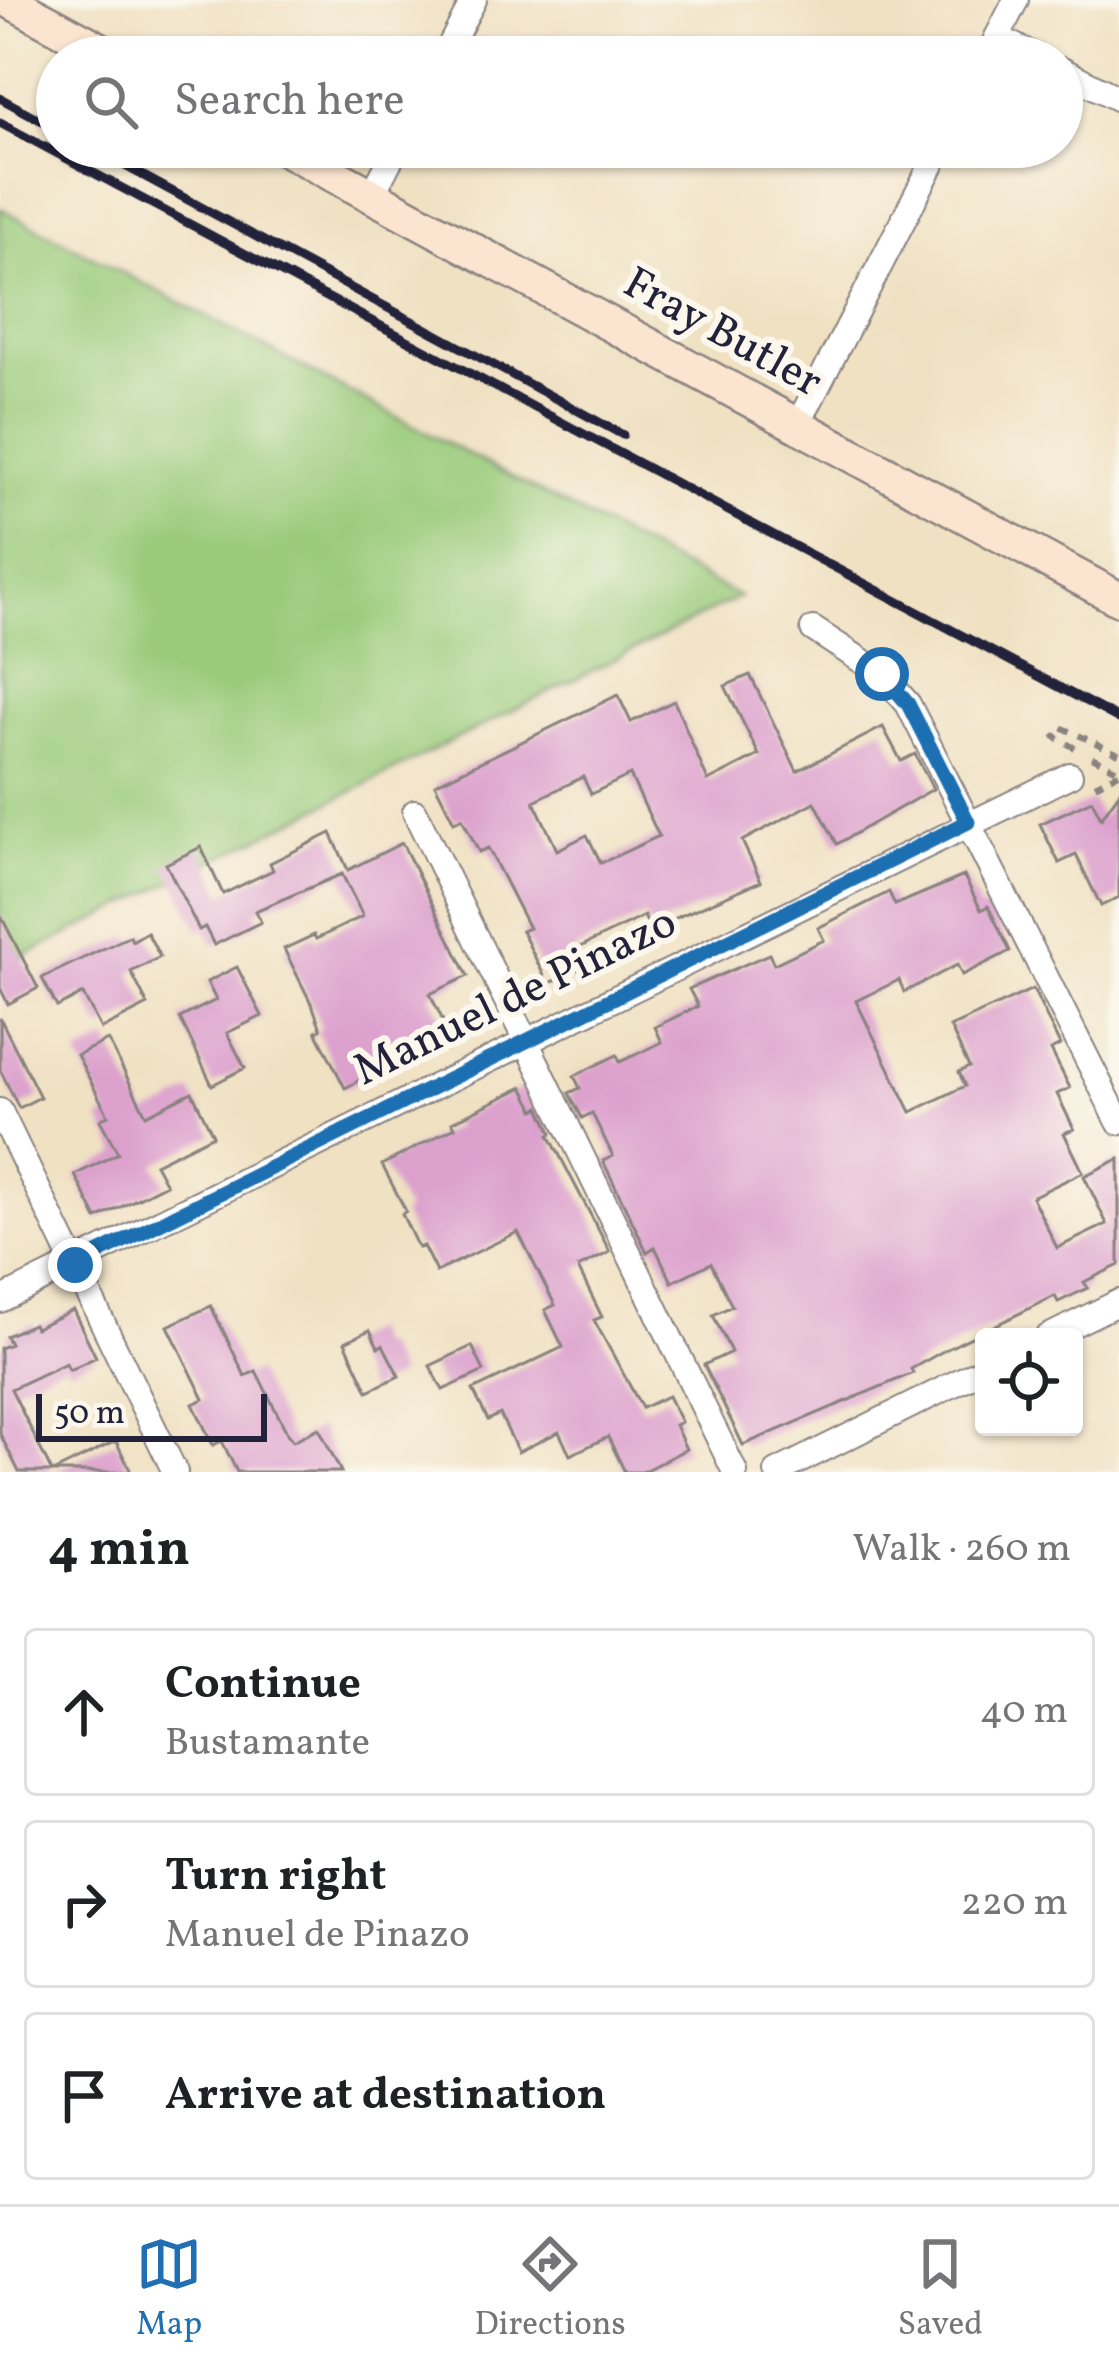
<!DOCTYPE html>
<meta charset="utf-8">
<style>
body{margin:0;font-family:Vollkorn,serif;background:#f2f2f2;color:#202124}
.controls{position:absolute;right:36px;bottom:36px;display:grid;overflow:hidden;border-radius:12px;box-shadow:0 3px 9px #0004}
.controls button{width:108px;height:108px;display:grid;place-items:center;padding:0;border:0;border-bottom:3px solid #e0e0e0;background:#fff;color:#202124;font:60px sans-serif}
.scale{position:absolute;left:36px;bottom:30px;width:231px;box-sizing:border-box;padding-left:12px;border:6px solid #22223b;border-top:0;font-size:33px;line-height:42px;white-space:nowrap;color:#22223b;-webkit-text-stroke:9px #fbf7ec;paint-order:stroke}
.stop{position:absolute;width:36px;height:36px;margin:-27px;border:9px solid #1f6fb2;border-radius:50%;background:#fff}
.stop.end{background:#1f6fb2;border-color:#fff;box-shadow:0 3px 12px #0008}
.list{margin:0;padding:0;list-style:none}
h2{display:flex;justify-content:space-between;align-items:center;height:156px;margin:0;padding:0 48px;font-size:51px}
h2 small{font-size:39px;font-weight:400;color:#757577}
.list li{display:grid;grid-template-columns:78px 1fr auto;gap:36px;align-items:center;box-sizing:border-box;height:168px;margin:0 24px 24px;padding:0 24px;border:3px solid #e0e0e0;border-radius:12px}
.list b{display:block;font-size:45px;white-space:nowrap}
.list p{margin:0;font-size:39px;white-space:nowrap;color:#757577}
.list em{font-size:39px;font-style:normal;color:#757577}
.icon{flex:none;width:66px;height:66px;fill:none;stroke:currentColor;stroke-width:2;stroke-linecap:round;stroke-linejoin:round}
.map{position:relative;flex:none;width:1119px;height:1472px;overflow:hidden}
.search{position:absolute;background:#fff;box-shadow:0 3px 9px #0004;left:36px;right:36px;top:36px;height:132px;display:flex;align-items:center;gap:30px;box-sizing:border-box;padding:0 42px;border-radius:66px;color:#757577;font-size:45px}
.sheet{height:732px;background:#fff}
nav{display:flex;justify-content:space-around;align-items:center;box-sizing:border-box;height:168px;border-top:3px solid #e0e0e0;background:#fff;font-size:33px;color:#757577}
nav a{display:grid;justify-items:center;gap:6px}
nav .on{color:#1f6fb2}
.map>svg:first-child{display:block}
.green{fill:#9acb7a;stroke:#5e765a;stroke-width:3}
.building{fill:#dca0cd;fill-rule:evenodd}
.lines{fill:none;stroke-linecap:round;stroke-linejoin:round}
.street-casing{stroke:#89827f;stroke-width:28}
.secondary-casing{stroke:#89827f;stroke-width:38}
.path{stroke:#89827f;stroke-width:6;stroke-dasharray:9 9;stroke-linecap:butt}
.street{stroke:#fff;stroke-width:24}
.secondary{stroke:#fce5d0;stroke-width:33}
.rail{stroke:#22223b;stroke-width:9}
.route{stroke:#1f6fb2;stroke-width:15}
.labels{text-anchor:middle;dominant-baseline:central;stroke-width:12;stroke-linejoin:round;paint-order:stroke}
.street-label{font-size:45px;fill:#22223b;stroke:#fbf7ec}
</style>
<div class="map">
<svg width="1119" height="1472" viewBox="0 0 1119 1472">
<rect width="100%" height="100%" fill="#fbf7ec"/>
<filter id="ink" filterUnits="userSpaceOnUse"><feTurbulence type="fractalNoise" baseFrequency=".00833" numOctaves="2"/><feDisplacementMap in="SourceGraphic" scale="24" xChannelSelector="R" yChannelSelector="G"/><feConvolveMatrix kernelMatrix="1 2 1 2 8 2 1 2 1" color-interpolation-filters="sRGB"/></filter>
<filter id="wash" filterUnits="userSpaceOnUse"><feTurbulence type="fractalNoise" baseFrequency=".004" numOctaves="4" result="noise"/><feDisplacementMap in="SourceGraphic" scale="48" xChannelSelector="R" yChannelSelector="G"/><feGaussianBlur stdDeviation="2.7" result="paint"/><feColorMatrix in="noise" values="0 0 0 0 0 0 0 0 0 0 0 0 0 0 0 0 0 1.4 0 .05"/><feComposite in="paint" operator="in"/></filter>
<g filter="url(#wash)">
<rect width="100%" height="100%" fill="#f0e1c3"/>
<path class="green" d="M0,208l739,389 -739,371z"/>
<g id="blocks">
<path class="building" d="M750,675l47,96 86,-44 18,34 14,-7 18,35 -96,55 -22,-42 -73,39 19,40 -111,48 -6,-13 -70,34 8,17 -34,17 -26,-53 7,-3 -41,-80 -9,4 -17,-34 -8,4 -19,-38 183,-89 13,27 43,-21 34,80 51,-26 -34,-69zM630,775l29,61 -58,27 -14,-28 -30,15 -23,-49 49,-24 8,17z
M1119,793v104l-18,9 -25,-51 -17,8 -19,-39 52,-24 9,18z
M331,833l17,37 54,-27 66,133 -38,18 19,39 -104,55 -29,-57 5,-2 -8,-22 -29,-58 30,-14 2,4 47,-23 -21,-42 -87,37 6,11 -47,23 -9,-18 -6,3 -33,-66 35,-17 22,47 50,-24 -3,-7z
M964,876l17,34 7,-4 22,45 -48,24 -5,-10 -53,27 -5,-12 -43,21 55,111 54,-26 -6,-14 10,-5 -19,-40 83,-38 27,56 -9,5 19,38 -13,6 17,35 -10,4 19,39 -51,25 25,51 50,-24 -23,-48 35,-17v106l-35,17 4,6 -30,14 -3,-6 -110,54 -34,19 2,4 -170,72 -39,-80 27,-13 -18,-37 19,-9 -21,-43 -39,19 -17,-35 -8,5 -44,-91 10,-5 -21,-43 -10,5 -13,-25 11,-5 -6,-12 43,-21 3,7 42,-20 -7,-15 43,-21 -9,-17 80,-35 5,10 50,-24 -6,-12 71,-36 6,13z
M0,914l38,74 -30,16 -8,-16z
M147,932l13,25 -29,15 17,33 -47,24 -18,-35 -26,13 -15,-29 88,-42 2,5z
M237,967l25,49 -35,17 18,35 -33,17 -32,-67 36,-18 -9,-18z
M0,1018l40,79 -21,11 -19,-38z
M108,1040l38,75 46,-23 21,43 -58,29 11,20 -69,35 -22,-44 43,-22 -18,-33 8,-5 -31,-60z
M523,1087l12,23 5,-3 12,26 -3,2 61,117 -32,16 24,49 -8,3 48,88 26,-12 13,26 -6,3 11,24 -44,23h-17l-17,-35 -38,18 -11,-23 -41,20 -18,-38 -12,6 -15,-30 90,-43 -18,-37 10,-5 -37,-73 -82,40 -13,-26 -5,2 -16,-34 4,-3 -24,-46 73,-38 -3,-5z
M211,1306l34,70 11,-5 32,64 5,6 26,-13 22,44h-104l-15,-31 -9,4 -20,-41 11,-5 -36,-73z
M73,1310l23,47 -27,13 -3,-7 -55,26 41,83h-33l-19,-38v-86l10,-4 -4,-8 27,-12 2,4z
M370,1330l8,17 5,-2 16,31 -31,15 -23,-49z
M472,1346l12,25 -41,19 -13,-24z
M116,1441l15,31h-78z"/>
</g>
</g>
<g filter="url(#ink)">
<use href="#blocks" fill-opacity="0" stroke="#89827f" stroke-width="3"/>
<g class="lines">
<g class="street-casing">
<path id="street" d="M997,37l39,20
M444,57l30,-57
M987,57l29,-57
M1062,70l57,29
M372,195l25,-48
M797,426l144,-279
M813,629l69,45 26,30 211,418
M415,812l320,660
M0,1111l175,361
M0,1300l1070,-525
M1048,1337l71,-35
M777,1472l207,-103"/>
</g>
<g class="secondary-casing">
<path id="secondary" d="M8,0l106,57
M282,147l837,452"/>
</g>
<path class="path" d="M1075,748l-20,-11 6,-10 58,27
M1092,757l27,14
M1095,785l24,-12"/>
<use href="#street" class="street"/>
<use href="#secondary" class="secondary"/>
<path class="rail" d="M0,98l57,31
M0,123l1119,596
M90,147l533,288"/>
</g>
</g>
<g class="lines" filter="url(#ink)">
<path class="route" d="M75,1265l893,-443 -60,-118 -26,-30"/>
</g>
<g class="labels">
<g class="street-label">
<text transform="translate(722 334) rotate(29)">Fray Butler</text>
<text transform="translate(516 998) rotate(-26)">Manuel de Pinazo</text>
</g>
</g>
</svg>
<div class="controls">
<button><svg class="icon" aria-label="locate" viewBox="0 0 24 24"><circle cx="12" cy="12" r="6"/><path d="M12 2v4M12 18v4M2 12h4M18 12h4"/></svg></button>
</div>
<div class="scale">50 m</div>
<div class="stop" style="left:882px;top:674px"></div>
<div class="stop end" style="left:75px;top:1265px"></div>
<div class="search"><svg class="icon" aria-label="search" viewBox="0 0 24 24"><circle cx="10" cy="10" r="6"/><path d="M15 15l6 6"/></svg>Search here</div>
</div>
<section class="sheet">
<h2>4 min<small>Walk · 260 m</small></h2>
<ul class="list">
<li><svg class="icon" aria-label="ahead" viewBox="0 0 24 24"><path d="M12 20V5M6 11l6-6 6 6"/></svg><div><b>Continue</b><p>Bustamante</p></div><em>40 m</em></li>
<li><svg class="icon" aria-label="right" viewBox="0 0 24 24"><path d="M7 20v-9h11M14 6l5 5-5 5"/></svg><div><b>Turn right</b><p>Manuel de Pinazo</p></div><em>220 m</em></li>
<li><svg class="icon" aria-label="arrive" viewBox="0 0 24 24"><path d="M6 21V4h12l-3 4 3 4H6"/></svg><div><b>Arrive at destination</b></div></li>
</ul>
</section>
<nav>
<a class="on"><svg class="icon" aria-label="map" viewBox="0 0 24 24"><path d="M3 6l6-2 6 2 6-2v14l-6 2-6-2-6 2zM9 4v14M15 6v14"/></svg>Map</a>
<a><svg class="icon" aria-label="directions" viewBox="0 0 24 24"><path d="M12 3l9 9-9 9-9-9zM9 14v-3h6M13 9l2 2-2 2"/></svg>Directions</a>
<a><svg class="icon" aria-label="saved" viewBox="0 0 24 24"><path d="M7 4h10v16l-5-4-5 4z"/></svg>Saved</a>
</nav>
